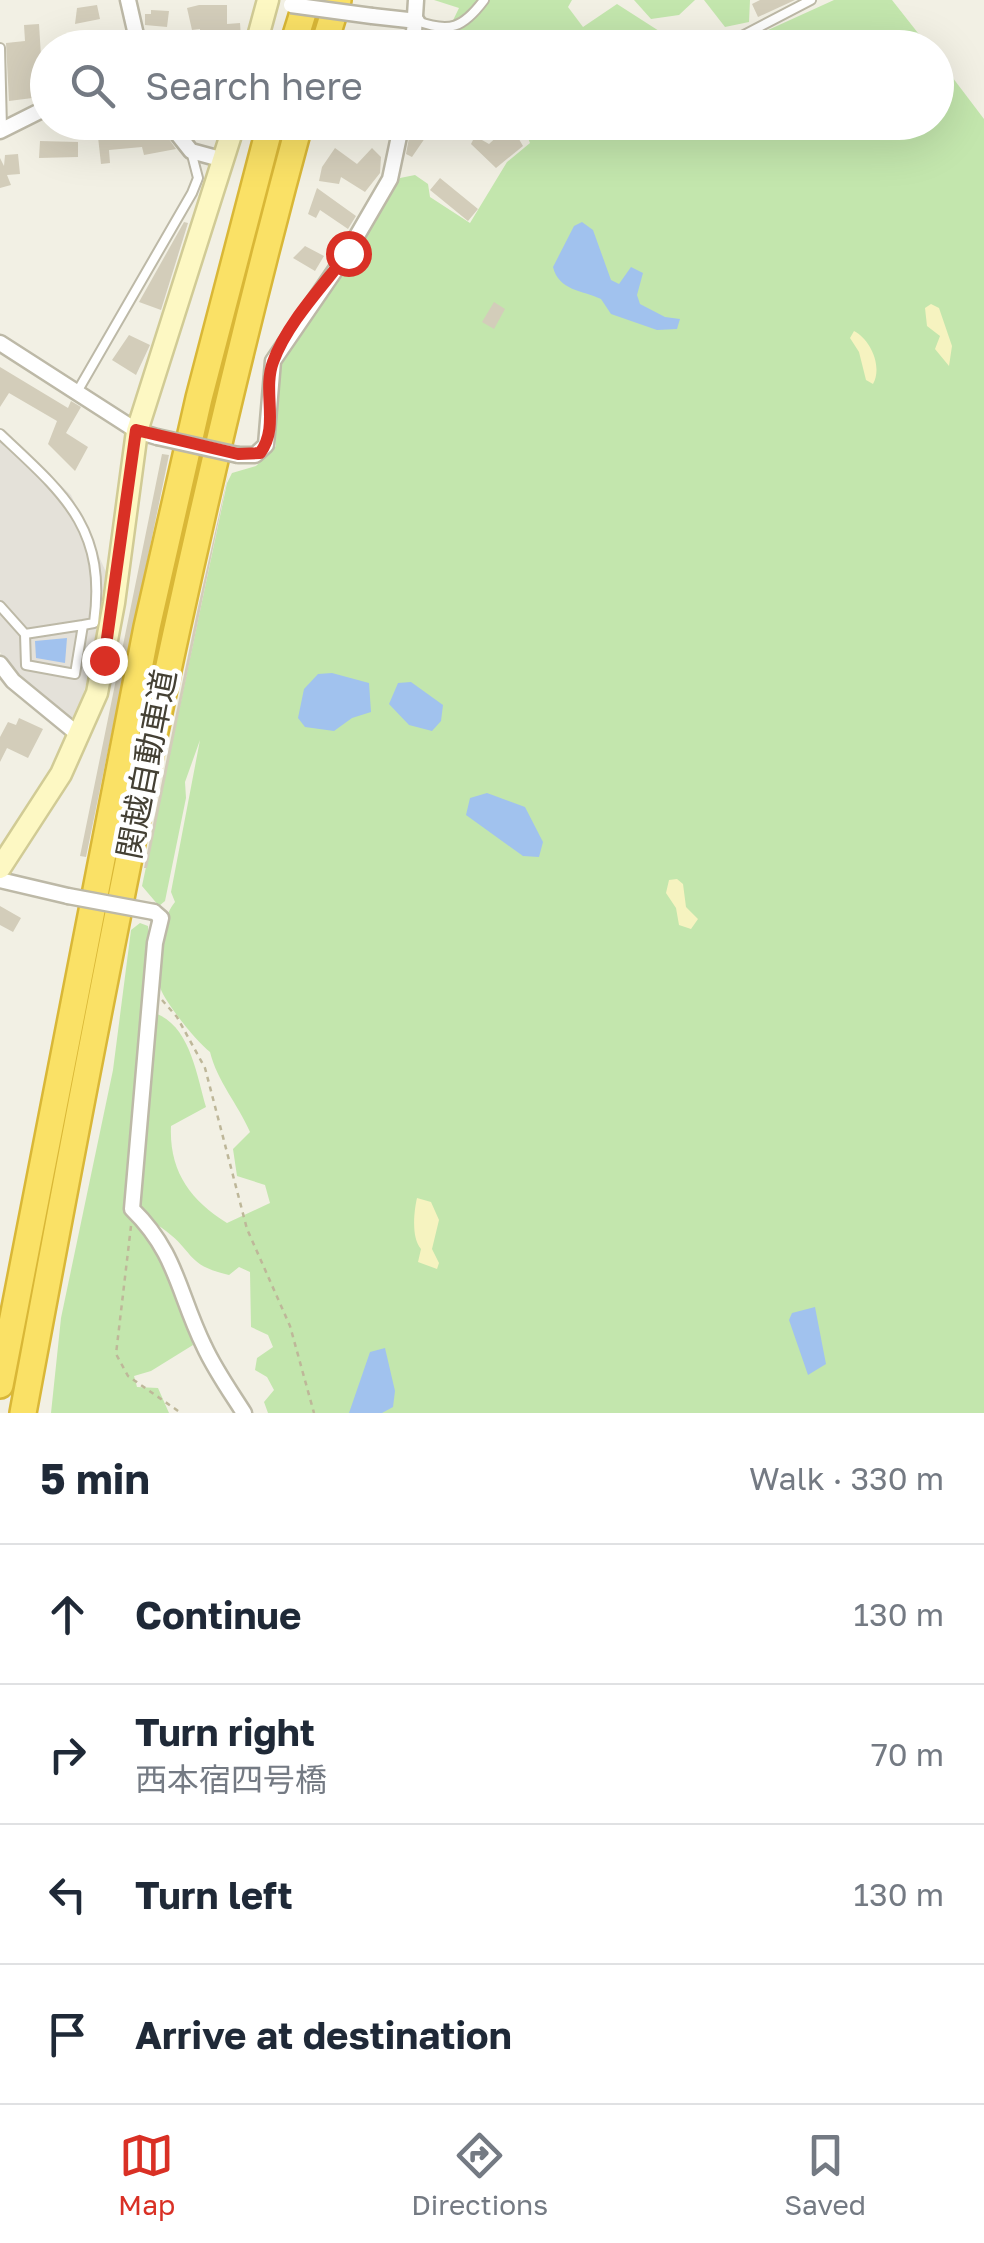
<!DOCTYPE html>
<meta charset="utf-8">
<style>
body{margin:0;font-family:"Golos Text","Noto Sans JP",sans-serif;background:#f6f6f7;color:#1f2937}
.stop{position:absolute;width:30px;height:30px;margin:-22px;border:8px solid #d93025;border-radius:50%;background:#fff}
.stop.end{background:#d93025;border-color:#fff;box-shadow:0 2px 10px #0008}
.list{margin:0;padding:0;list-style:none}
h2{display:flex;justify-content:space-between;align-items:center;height:130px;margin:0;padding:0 40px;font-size:42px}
h2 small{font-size:32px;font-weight:400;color:#747a83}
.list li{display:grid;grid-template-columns:65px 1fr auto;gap:30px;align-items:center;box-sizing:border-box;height:140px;padding:0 40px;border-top:2px solid #e0e1e3}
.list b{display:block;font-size:38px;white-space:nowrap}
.list p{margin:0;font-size:32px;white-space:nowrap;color:#747a83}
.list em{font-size:32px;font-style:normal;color:#747a83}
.icon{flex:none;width:55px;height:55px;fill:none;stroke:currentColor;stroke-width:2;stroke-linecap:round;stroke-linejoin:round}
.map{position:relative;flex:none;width:984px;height:1413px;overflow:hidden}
.search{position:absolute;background:#fff;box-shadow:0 10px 40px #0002;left:30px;right:30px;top:30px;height:110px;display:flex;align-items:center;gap:25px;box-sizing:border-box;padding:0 35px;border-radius:55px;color:#747a83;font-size:38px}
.sheet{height:690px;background:#fff}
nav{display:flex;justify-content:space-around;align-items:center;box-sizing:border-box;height:140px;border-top:2px solid #e0e1e3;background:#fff;font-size:28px;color:#747a83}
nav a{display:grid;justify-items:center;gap:5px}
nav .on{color:#d93025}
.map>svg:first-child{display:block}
.industrial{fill:#e4e1d9}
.green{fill:#c3e6ad}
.sand{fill:#f6f3c0}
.water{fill:#a1c2ee}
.building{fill:#d3cdba}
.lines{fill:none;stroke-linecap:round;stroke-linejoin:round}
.lane-casing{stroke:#bdb9a7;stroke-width:12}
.street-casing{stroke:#bdb9a7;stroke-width:19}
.secondary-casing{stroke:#d1cb95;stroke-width:25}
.highway-casing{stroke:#d9b737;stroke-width:30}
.path{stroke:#beb799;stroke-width:2.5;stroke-dasharray:5 5;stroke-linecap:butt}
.lane{stroke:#fff;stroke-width:8}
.street{stroke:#fff;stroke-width:14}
.secondary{stroke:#fdf8c3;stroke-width:20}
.highway{stroke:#fae166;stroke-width:25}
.street-bridge-casing{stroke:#bdb9a7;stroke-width:19;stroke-linecap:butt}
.street-bridge{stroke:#fff;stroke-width:14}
.route{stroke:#d93025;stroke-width:12}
.labels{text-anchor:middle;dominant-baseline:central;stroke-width:9;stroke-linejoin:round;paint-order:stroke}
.street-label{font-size:32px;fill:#444034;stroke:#fff}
</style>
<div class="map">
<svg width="984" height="1413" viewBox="0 0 984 1413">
<rect width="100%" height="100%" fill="#f2f0e4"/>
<path class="industrial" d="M0,429l71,66 35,77 -16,99 -15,51 -56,-43 -19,-27z"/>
<path class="green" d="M434,0h138l-4,7 15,20 34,-23 67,43h-225l-15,-8 15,-31z
M634,0h61l-16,15 -28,4z
M704,0h46l-1,22 -24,5z
M834,0h58l37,47 -216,1 5,-10 28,2z
M937,57l47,62v1294h-716l-4,-11 10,-12 -7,-13 -12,-7 2,-12 16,-11 -5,-12 -17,-8 -1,-55 -11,-5 -10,8c-43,-10 -34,-22 -63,-44 -20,-15 -25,-15 -30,-43l14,-150 7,-24c33,13 40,62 49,93l-35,19c-2,45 19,74 56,97l43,-20 -5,-18 -28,-9 -4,-27 17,-17c-12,-28 -33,-51 -40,-80 -13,-10 -41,-45 -48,-60 -11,-23 -2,-72 13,-90l-4,-10 29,-152 -15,42 1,16 -21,103 -6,5 -17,-20 85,-403 5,-10 24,-7 20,-20 -2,-37 8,-53 83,-119 35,-59 15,-3 13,9 2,13 40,26 37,-61 23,-19 -8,-20 414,-1z
M140,923l8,3 1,14 -12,192 -13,74 23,22 6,20 24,29 16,68 -42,26 -17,5 3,11 21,1 11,25h-118l10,-95 52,-248 18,-140z"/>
<path class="sand" d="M931,304l8,4 13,38 -3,20 -14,-17 5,-13 -13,-10 -2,-18z
M854,331c16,8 29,35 19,53l-7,-4 -7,-28 -9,-14z
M677,879l6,5 3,23 12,12 -7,10 -12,-4 -3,-17 -10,-15 3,-13z
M417,1198l14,4 8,18 -7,29 7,14 -2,6 -19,-7 3,-13c-10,-11 -7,-38 -4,-51z"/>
<path class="water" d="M582,222l11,8 18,50 8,4 12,-17 12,6 -6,22 3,9 25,13 15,2 -3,10 -20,1 -46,-16 -10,-15c-19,-9 -42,-8 -48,-32l21,-41z
M67,638l-2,25 -29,-5 -1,-17z
M332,673l37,10 2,29 -19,6 -18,13 -29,-4 -7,-9 6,-29 14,-15z
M411,682l32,23 -2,16 -9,10 -23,-6 -20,-21 9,-21z
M487,793l38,14 18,35 -4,15 -16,-1 -57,-41 4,-17z
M815,1307l11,57 -18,11 -19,-55 3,-7z
M385,1348l10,43 -2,16 -11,6h-33l21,-61z"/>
<path class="building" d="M760,0h35l-37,17 -6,-13z
M97,5l3,14 -25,5 2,-16z
M199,5h28v19l13,-1 1,14h-14v11l-27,-1v-18l-8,1 -5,-22z
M151,10l18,1 -2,16 -22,-2v-11h6z
M39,24l2,32 7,1v39l-39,5 -3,-58 19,-2 -1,-16z
M85,122h12l3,14 40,-3 -1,-11h18l19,27 -32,6 -2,-8 -33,3 1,13 -9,1 -3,-27 -9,2z
M412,122h24l-24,35 -6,-3z
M495,122h14l14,24 -27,22 -25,-24 4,-8 14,8 13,-12z
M40,141l38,1v15l-39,1z
M335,148l22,16 15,-16 9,9 -1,16 -15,19 -24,-15 -2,7 -20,-3 3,-14z
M18,154l2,20 -13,1 4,10 -11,3v-30l4,8 1,-11z
M440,178l38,31 -10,12 -38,-31z
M317,188l39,28 -8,13 -28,-19 -4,8 -8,-4z
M184,222l4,1 -27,87 -22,-8z
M305,246l19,10 -9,15 -22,-13z
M494,302l11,7 -11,20 -12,-7z
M129,335l21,10 -14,30 -24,-15z
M0,367l68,41 3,-7 10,6 -15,26 22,14 -13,24 -27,-27 9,-23 -48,-28 -9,14z
M162,454l7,1 -83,402 -6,-1z
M229,471l-82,397h-3l54,-261z
M19,718l24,11 -15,29 -21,-10 -7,14v-25l8,-15 8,3z
M0,906l21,12 -8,14 -13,-7z"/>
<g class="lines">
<g class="lane-casing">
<path id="lane" d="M417,21c33,12 46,7 67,-21
M0,48l2,80
M719,48l92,-48
M77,392l115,-199 6,-15 -7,-27
M0,434c64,60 107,94 94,189l-11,2
M0,606l25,28 1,31 49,9 8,-49 -58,9"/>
</g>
<g class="street-casing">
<path id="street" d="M128,0l11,48
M372,16l45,5
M413,48l3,-48
M168,122l23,29 33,9
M0,131l48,-24
M0,343l137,88 20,6
M238,455h17l11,-10 7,-84 74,-108 43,-74 12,-57
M0,664l13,17 67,55
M0,880l68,16
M154,912l7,6 -6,25 -23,266c45,44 46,84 72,137 11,24 26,45 40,67"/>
</g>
<g class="secondary-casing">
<path id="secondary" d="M255,48l13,-48
M0,868l61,-94 36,-81 17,-90 23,-172 98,-309"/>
</g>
<g class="highway-casing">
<path id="highway" d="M292,48l15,-48
M323,48l15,-48
M0,1385l147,-758 52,-229 72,-276
M23,1413c80,-433 161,-865 277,-1291"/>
</g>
<path class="path" d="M162,1000l15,17 28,51 42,161 43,97 24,87
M131,1226l-15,128 12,22 53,37"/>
<use href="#lane" class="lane"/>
<use href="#street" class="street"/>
<use href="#secondary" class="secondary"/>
<use href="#highway" class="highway"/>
<g class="street-bridge-casing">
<path id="street-bridge" d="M291,5l81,11
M157,437l81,18
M68,896l86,16"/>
</g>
<use href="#street-bridge" class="street-bridge"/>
</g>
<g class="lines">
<path class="route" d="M104,660l32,-230 102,24 22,-1c20,-26 2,-61 13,-91 14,-39 50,-76 75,-109"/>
</g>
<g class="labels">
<g class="street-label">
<text transform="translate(146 764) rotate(-79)">関越自動車道</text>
</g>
</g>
</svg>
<div class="stop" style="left:348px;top:253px"></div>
<div class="stop end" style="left:104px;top:660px"></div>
<div class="search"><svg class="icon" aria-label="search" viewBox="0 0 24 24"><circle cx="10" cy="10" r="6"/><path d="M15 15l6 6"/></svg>Search here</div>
</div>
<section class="sheet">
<h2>5 min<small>Walk · 330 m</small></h2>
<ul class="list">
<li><svg class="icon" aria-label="ahead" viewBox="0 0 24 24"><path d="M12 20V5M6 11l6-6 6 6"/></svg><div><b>Continue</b></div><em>130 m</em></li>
<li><svg class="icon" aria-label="right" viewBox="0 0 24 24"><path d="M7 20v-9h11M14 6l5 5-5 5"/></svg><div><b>Turn right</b><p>西本宿四号橋</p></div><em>70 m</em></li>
<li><svg class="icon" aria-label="left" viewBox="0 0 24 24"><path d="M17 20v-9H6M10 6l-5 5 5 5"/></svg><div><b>Turn left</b></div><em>130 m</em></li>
<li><svg class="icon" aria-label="arrive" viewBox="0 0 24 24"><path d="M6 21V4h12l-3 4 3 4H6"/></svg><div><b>Arrive at destination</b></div></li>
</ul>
</section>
<nav>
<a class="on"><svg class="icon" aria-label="map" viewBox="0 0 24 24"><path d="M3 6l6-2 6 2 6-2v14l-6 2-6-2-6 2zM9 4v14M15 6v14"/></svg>Map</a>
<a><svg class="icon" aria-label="directions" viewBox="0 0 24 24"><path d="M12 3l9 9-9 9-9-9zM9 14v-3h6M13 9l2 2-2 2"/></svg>Directions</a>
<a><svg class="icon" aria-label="saved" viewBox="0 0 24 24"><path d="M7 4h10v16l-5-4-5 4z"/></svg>Saved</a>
</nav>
